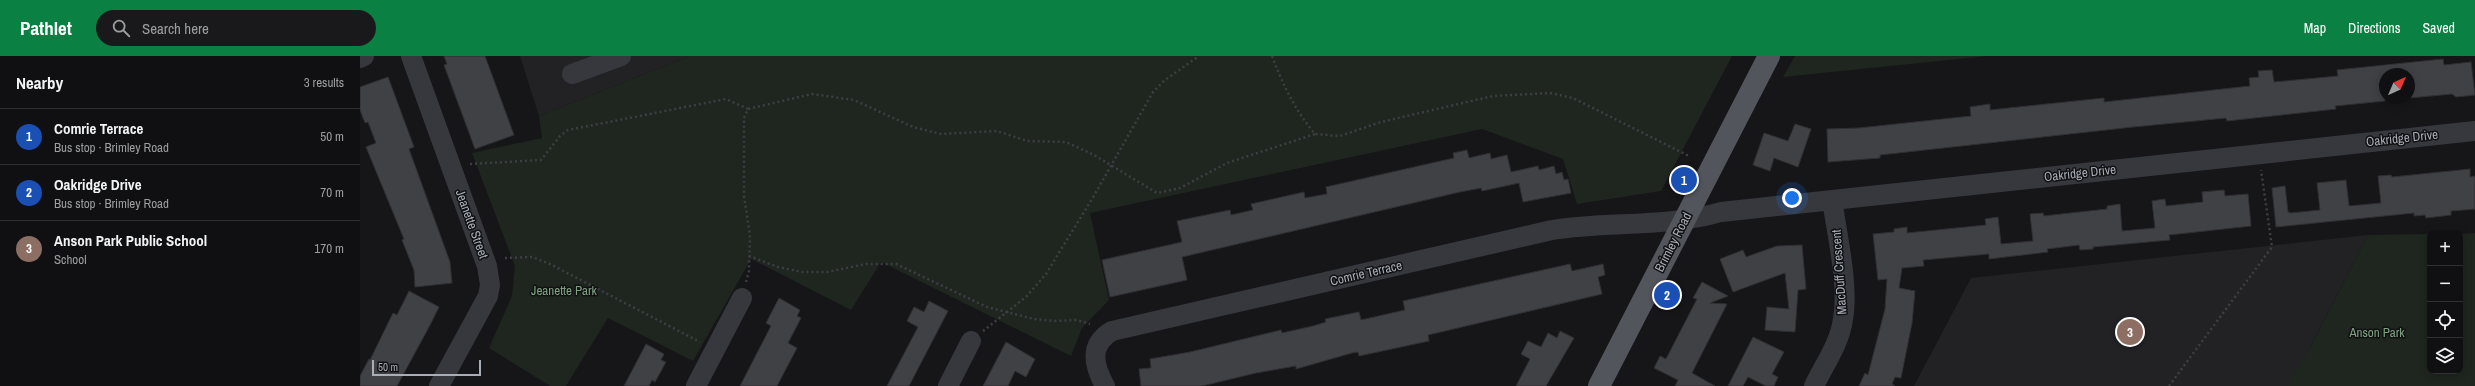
<!DOCTYPE html>
<meta charset="utf-8">
<style>
body{margin:0;font-family:"Archivo Narrow",sans-serif;background:#19191b;color:#f1f3f6}
.controls{position:absolute;right:12px;bottom:12px;display:grid;overflow:hidden;border-radius:8px;box-shadow:0 2px 10px #0003}
.controls button{width:36px;height:36px;display:grid;place-items:center;padding:0;border:0;border-bottom:1px solid #303032;background:#101012;color:#f1f3f6;font:20px sans-serif}
.compass{position:absolute;left:2019px;top:12px;width:36px;height:36px;border-radius:50%;background:#101012;box-shadow:0 2px 10px #0003;rotate:44deg}
.scale{position:absolute;left:12px;bottom:10px;width:109px;box-sizing:border-box;padding-left:4px;border:2px solid #a8adb8;border-top:0;font-size:11px;line-height:14px;white-space:nowrap;color:#a8adb8;-webkit-text-stroke:3px #111113;paint-order:stroke}
.you{position:absolute;left:1432px;top:142px;width:14px;height:14px;margin:-10px;border:3px solid #fff;border-radius:50%;background:#1a73e8;box-shadow:0 0 0 6px #1a73e833}
.badge{display:grid;place-items:center;width:26px;height:26px;border-radius:50%;background:#0b8043;color:#fff;font-size:13px;font-weight:700}
.pin{position:absolute;translate:-50% -50%;border:2px solid #fff;box-shadow:0 1px 4px #0006}
.list{margin:0;padding:0;list-style:none}
h2{display:flex;justify-content:space-between;align-items:center;height:52px;margin:0;padding:0 16px;font-size:17px}
h2 small{font-size:13px;font-weight:400;color:#9c9d9f}
.list li{display:grid;grid-template-columns:26px 1fr auto;gap:12px;align-items:center;box-sizing:border-box;height:56px;padding:0 16px;border-top:1px solid #303032}
.list b{display:block;font-size:15px;white-space:nowrap}
.list p{margin:0;font-size:13px;white-space:nowrap;color:#9c9d9f}
.list em{font-size:13px;font-style:normal;color:#9c9d9f}
.icon{flex:none;width:22px;height:22px;fill:none;stroke:currentColor;stroke-width:2;stroke-linecap:round;stroke-linejoin:round}
.map{position:relative;flex:none;width:2115px;height:330px;overflow:hidden}
header{display:flex;align-items:center;gap:24px;box-sizing:border-box;height:56px;padding:0 20px;background:#0b8043;color:#fff}
header strong{font-size:19px}
nav{display:flex;gap:22px;margin-inline-start:auto;font-size:14px}
.search{width:280px;height:36px;background:#19191b;display:flex;align-items:center;gap:10px;box-sizing:border-box;padding:0 14px;border-radius:22px;color:#9c9d9f;font-size:15px}
main{display:flex}
aside{flex:1;background:#101012}
.map>svg:first-child{display:block}
.built{fill:#222225}
.green{fill:#1e261f}
.building{fill:#404145;stroke:#303034}
.lines{fill:none;stroke-linecap:round;stroke-linejoin:round}
.path{stroke:#3d3f44;stroke-width:2.5;stroke-dasharray:2 3;stroke-linecap:butt}
.minor{stroke:#37383d;stroke-width:20}
.major{stroke:#53555c;stroke-width:22}
.labels{text-anchor:middle;dominant-baseline:central;stroke-width:3;stroke-linejoin:round;paint-order:stroke}
.street-label{font-size:13px;fill:#a8adb8;stroke:#111113}
.park-label{font-size:13px;fill:#7fa381;stroke:#111113}
</style>
<header>
<strong>Pathlet</strong>
<div class="search"><svg class="icon" aria-label="search" viewBox="0 0 24 24"><circle cx="10" cy="10" r="6"/><path d="M15 15l6 6"/></svg>Search here</div>
<nav><a>Map</a><a>Directions</a><a>Saved</a></nav>
</header>
<main>
<aside>
<h2>Nearby<small>3 results</small></h2>
<ul class="list">
<li><span class="badge" style="background:#1a4fb4">1</span><div><b>Comrie Terrace</b><p>Bus stop · Brimley Road</p></div><em>50 m</em></li>
<li><span class="badge" style="background:#1a4fb4">2</span><div><b>Oakridge Drive</b><p>Bus stop · Brimley Road</p></div><em>70 m</em></li>
<li><span class="badge" style="background:#8d6e63">3</span><div><b>Anson Park Public School</b><p>School</p></div><em>170 m</em></li>
</ul>
</aside>
<div class="map">
<svg width="2115" height="330" viewBox="0 0 2115 330">
<rect width="100%" height="100%" fill="#161618"/>
<path class="built" d="M160,0h170l-151,60z
M2008,179l-78,151h-376l57,-108z"/>
<path class="green" d="M330,0h1042l-71,135 -84,13 -14,-45 -81,-30 -392,84 19,87 -27,28 -11,28 -190,-94 -30,48 -100,-51 -58,102 -85,-43 -42,68h-16l-61,-38 23,-52 3,-30 -43,-113 70,-15 -3,-22z
M1435,0h193l-205,21z
M2115,177v153h-188l25,-42 56,-109 62,-1v137h30v-137z"/>
<path class="building" d="M84,0h41l29,79 -39,14 -31,-84 3,-1z
M2083,3l1,6 27,-3 4,33 -19,2 -4,-3 -43,4v-24h-24v27l-50,5 1,3 -109,12 -1,-3 -93,9 -253,28v3l-52,4 -1,-33 32,-1 112,-12 -1,-9 20,-3v6l114,-12v4l119,-13 27,-3 -1,-8 10,-1 -1,-6 14,-1 2,12 64,-6 -1,-6z
M28,21l26,70 -5,2 41,113 2,21 -37,4 -1,-17 -12,-30 2,-1 -38,-92 10,-4 -8,-21 -3,1 -5,-13v-23z
M1435,68l16,5 -13,38 -24,-9 -4,13 -17,-6 11,-32 24,8z
M1107,94l2,8 21,-5 1,6 16,-4 4,17 27,-6 1,4 15,-4 2,8 6,-2 2,8 4,-1 3,14 -48,9 -4,-19 -37,8 -1,-3 -21,4 -278,65 5,23 -77,17 -8,-37 80,-18 -5,-21 53,-11 1,5 22,-5 -2,-6 53,-12 1,6 22,-4 -1,-7 128,-29 -1,-5z
M2110,113v8l5,-1v33l-24,2v4l-25,3 -1,-3 -11,1v-3l-138,14 -4,-39 13,-2 3,26 3,1 29,-3 -3,-27 29,-3 3,26 32,-3 -3,-27 13,-1 1,2z
M1864,134l1,6 23,-2 3,32 -82,9 1,5 -77,7v2l-13,1 -1,-5 -32,4 1,3 -59,7v-5l-66,6 1,6 -22,2 -3,20 16,3 -3,32 -11,55 -6,-1 -3,7 3,2h-36l6,-13 3,2 17,-66 2,-30 -9,1 -5,-46 21,-2v-3l13,-2v6l79,-8 -1,-6 13,-2 3,27 32,-3 -3,-27 13,-1 1,3 63,-7v-3l13,-2 2,27 33,-3 -3,-27 13,-2 1,7 37,-4 -1,-10z
M1442,189l4,44 -8,1 -3,42 -30,-2 2,-23 22,2 -4,-36 -52,19 -13,-33 23,-9 3,7 31,-11z
M1210,208l2,7 31,-7 2,11 -7,2 4,17 -174,41 1,6 -70,15 -1,-4 -6,1 -56,16v-3l-40,7 -54,13h-61l-2,-17 12,-1 -1,-9 40,-7 91,-22 1,3 31,-7 13,-4 -1,-3 34,-7 2,8 44,-10 -2,-9z
M1342,226l26,14 -18,7 17,1 -35,69 23,13h-40l3,-6 -24,-12 6,-12 6,3 31,-60 -4,-1z
M49,235l30,16 -10,20 -32,59h-37v-10l9,-17 1,1 23,-47 4,2z
M419,242l21,12 -3,6 4,2 -13,25 9,5 -20,38h-37l31,-60 -5,-3z
M569,245l19,10 -39,75h-22l31,-59 -11,-6 7,-14 10,5z
M1200,275l14,7 -28,48h-30l14,-27 -9,-5 7,-13 13,6 7,-14 9,5z
M1393,281l31,15 -12,22 6,3 -4,9h-8l-18,-9 -5,9h-15z
M646,286l29,17 -9,18 -11,-6 -7,15h-25z
M286,288l18,10 -3,6 5,2 -11,20 -3,-2 -3,6h-25z"/>
<g class="lines">
<path class="path" d="M912,0c11,29 23,54 43,78l25,2 41,-14 112,-26 57,-3 23,5 116,58
M110,108l71,-4 19,-24 8,-6 158,-31 22,10
M389,200l29,11 24,5h25l39,-8h30l91,43 47,12 20,2 23,-1 13,4
M145,202l27,-1 16,6 152,79
M386,226l3,-11 1,-36 -6,-39v-78l4,-9 64,-15 42,6 59,27 28,7 56,-3 30,10 39,1 28,13 63,38 23,-5 47,-25 88,-29
M623,275l43,-34 20,-23 46,-75 61,-107 12,-12 34,-24
M1809,330l103,-139 -11,-77"/>
<path class="minor" d="M51,0l76,210 3,19 -2,11 -49,90
M0,2l4,-2
M212,18l49,-18
M336,330l46,-88
M588,330l23,-45
M745,330c-11,-20 -17,-41 7,-55l440,-101c56,-9 114,-2 169,-18l754,-81
M1454,330c10,-21 26,-43 29,-67 6,-33 -6,-85 -11,-119"/>
<path class="major" d="M1239,330l170,-330"/>
</g>
<g class="labels">
<g class="street-label">
<text transform="translate(2042 82) rotate(-6)">Oakridge Drive</text>
<text transform="translate(1720 117) rotate(-6)">Oakridge Drive</text>
<text transform="translate(112 168) rotate(70)">Jeanette Street</text>
<text transform="translate(1313 186) rotate(-63)">Brimley Road</text>
<text transform="translate(1479 216) rotate(-94)">MacDuff Crescent</text>
<text transform="translate(1006 217) rotate(-13)">Comrie Terrace</text>
</g>
<g class="park-label">
<text x="204" y="234">Jeanette Park</text>
<text x="2017" y="276">Anson Park</text>
</g>
</g>
</svg>
<div class="controls">
<button>+</button>
<button>−</button>
<button><svg class="icon" aria-label="locate" viewBox="0 0 24 24"><circle cx="12" cy="12" r="6"/><path d="M12 2v4M12 18v4M2 12h4M18 12h4"/></svg></button>
<button><svg class="icon" aria-label="layers" viewBox="0 0 24 24"><path d="M12 4l9 5-9 5-9-5zM3 14l9 5 9-5"/></svg></button>
</div>
<svg class="compass" viewBox="-18 -18 36 36"><path d="M0-13l5 13h-10z" fill="#e53935"/><path d="M0 13l5-13h-10z" fill="#9c9d9f"/></svg>
<div class="scale">50 m</div>
<div class="you"></div>
<div class="pin badge" style="left:1324px;top:124px;background:#1a4fb4">1</div>
<div class="pin badge" style="left:1307px;top:239px;background:#1a4fb4">2</div>
<div class="pin badge" style="left:1770px;top:276px;background:#8d6e63">3</div>
</div>
</main>
